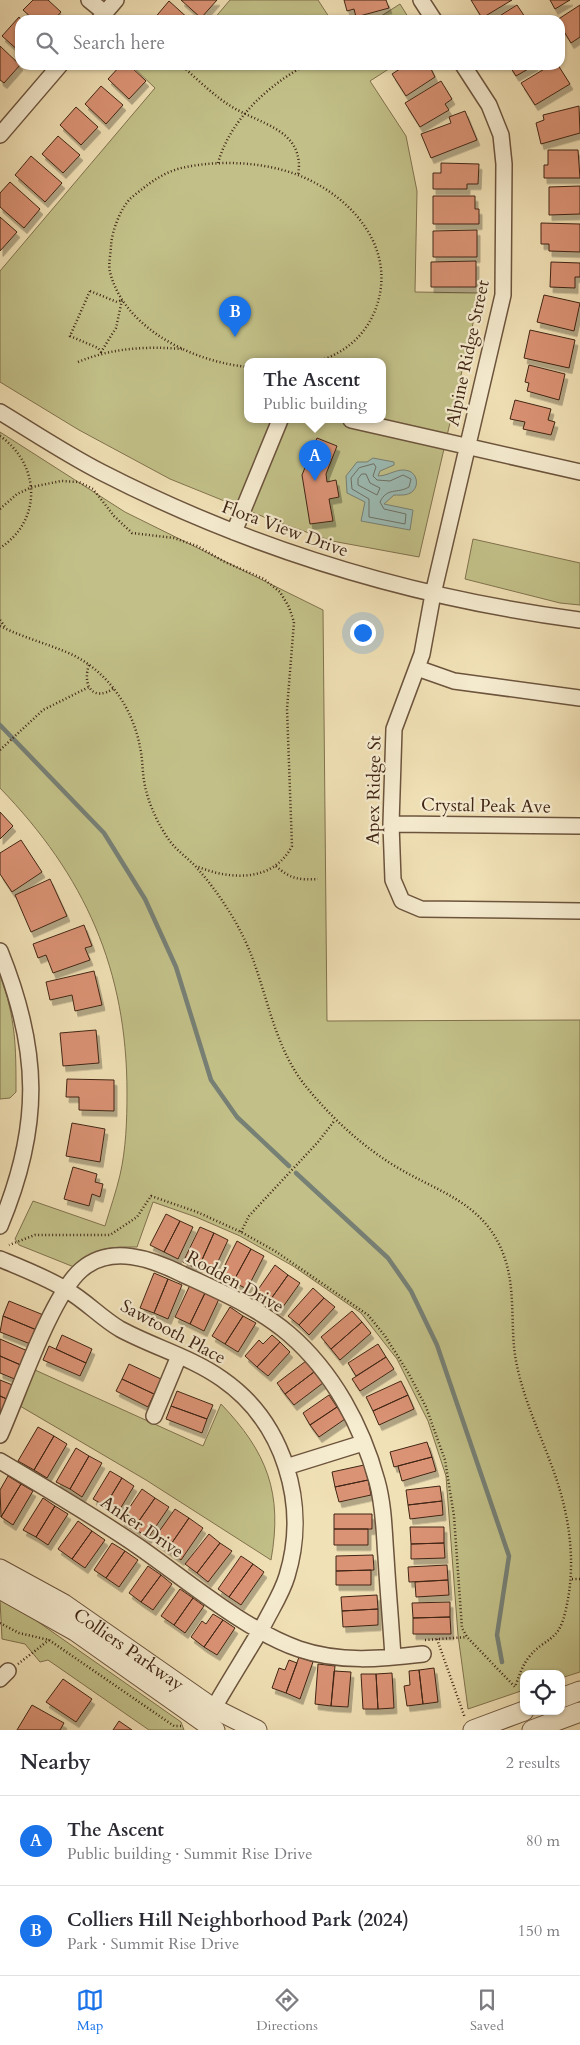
<!DOCTYPE html>
<meta charset="utf-8">
<style>
body{margin:0;font-family:Cardo,serif;background:#f2f2f3;color:#2b2b33}
.controls{position:absolute;right:15px;bottom:15px;display:grid;overflow:hidden;border-radius:10px;box-shadow:0 1px 4px #0004}
.controls button{width:45px;height:45px;display:grid;place-items:center;padding:0;border:0;border-bottom:1px solid #e1e1e2;background:#fff;color:#2b2b33;font:25px sans-serif}
.you{position:absolute;left:362px;top:632px;width:18px;height:18px;margin:-12px;border:4px solid #fff;border-radius:50%;background:#1a73e8;box-shadow:0 0 0 8px #1a73e833}
.badge{display:grid;place-items:center;width:32px;height:32px;border-radius:50%;background:#1a73e8;color:#fff;font-size:16px;font-weight:700}
.pin{position:absolute;translate:-50% -41px;filter:drop-shadow(0 1px 2px #0008)}
.pin::after{content:'';position:absolute;top:26px;width:18px;height:15px;background:inherit;clip-path:polygon(0 0,100% 0,50% 100%)}
.popup{position:absolute;left:244px;top:358px;width:142px;height:65px;box-sizing:border-box;display:grid;place-content:center;border-radius:10px;background:#fff;filter:drop-shadow(0 1px 4px #0005);font-size:16px;white-space:nowrap;color:#7c7c81}
.popup b{font-size:19px;color:#2b2b33}
.popup::after{content:'';position:absolute;left:50%;top:100%;margin-left:-10px;border:10px solid transparent;border-top-color:#fff}
.list{margin:0;padding:0;list-style:none}
h2{display:flex;justify-content:space-between;align-items:center;height:65px;margin:0;padding:0 20px;font-size:21px}
h2 small{font-size:16px;font-weight:400;color:#7c7c81}
.list li{display:grid;grid-template-columns:32px 1fr auto;gap:15px;align-items:center;box-sizing:border-box;height:90px;padding:0 20px;border-top:1px solid #e1e1e2}
.list b{display:block;font-size:19px;white-space:nowrap}
.list p{margin:0;font-size:16px;white-space:nowrap;color:#7c7c81}
.list em{font-size:16px;font-style:normal;color:#7c7c81}
.icon{flex:none;width:28px;height:28px;fill:none;stroke:currentColor;stroke-width:2;stroke-linecap:round;stroke-linejoin:round}
.map{position:relative;flex:none;width:580px;height:1730px;overflow:hidden}
.search{position:absolute;background:#fff;box-shadow:0 1px 4px #0004;left:15px;right:15px;top:15px;height:55px;display:flex;align-items:center;gap:12px;box-sizing:border-box;padding:0 18px;border-radius:15px;color:#7c7c81;font-size:19px}
.sheet{height:245px;background:#fff}
nav{display:flex;justify-content:space-around;align-items:center;box-sizing:border-box;height:70px;border-top:1px solid #e1e1e2;background:#fff;font-size:14px;color:#7c7c81}
nav a{display:grid;justify-items:center;gap:2px}
nav .on{color:#1a73e8}
.map>svg:first-child{display:block}
.green{fill:#c2c088;stroke:#81724e;fill-rule:evenodd}
.water{fill:#9cbcb5;stroke:#778075}
.lines{fill:none;stroke-linecap:round;stroke-linejoin:round}
.shore{stroke:#6e7065;stroke-width:1}
.stream{stroke:#778075;stroke-width:4.5}
.building{fill:#db9374;stroke:#402515;filter:url(#shadow)}
.minor-casing{stroke:#6c543d;stroke-width:18}
.tertiary-casing{stroke:#6c543d;stroke-width:21}
.path{stroke:#402515;stroke-width:2.5;stroke-dasharray:1 2.5;stroke-linecap:butt}
.minor{stroke:#f6ecd0;stroke-width:15}
.tertiary{stroke:#f6ecd0;stroke-width:19}
.labels{text-anchor:middle;dominant-baseline:central;stroke-width:4.5;stroke-linejoin:round;paint-order:stroke}
.street-label{font-size:18px;fill:#402515;stroke:#f6ecd0}
</style>
<div class="map">
<svg width="580" height="1730" viewBox="0 0 580 1730">
<defs>
<filter id="shadow"><feDropShadow dx="3" dy="5.5" stdDeviation="0" flood-color="#0004"/></filter>
</defs>
<rect width="100%" height="100%" fill="#f1e1b6"/>
<filter id="stains"><feTurbulence type="fractalNoise" baseFrequency=".004" numOctaves="4"/><feColorMatrix values="0 0 0 0 .2 0 0 0 0 .09 0 0 0 0 .02 0 0 0 .5 -.17"/></filter>
<radialGradient id="worn" r=".72"><stop offset=".6" stop-color="#630" stop-opacity="0"/><stop offset="1" stop-color="#630" stop-opacity=".3"/></radialGradient>
<path class="green" d="M230,0h88l13,20h-118z
M400,4l10,16h-35z
M131,65h264l-25,16 36,55 11,55 -2,101 65,1 -61,264 -87,-16 -63,-22 -99,-40 -91,-49 -79,-48v-111l155,-183zM248,362h134v58h-134z
M0,432l125,80 198,98 4,411 253,-1v652l-19,6v-4h-37v16l-56,19 -10,-74 -12,-159 -18,-55 -31,-62 -36,-46 -68,-47 -53,-30 -44,-19 -43,-15 -16,45c-27,0 -42,0 -63,20l-55,-22 -4,-6 18,-38 72,25c5,-17 11,-34 15,-51 6,-26 7,-55 7,-82 0,-124 -42,-217 -127,-305z
M473,539l107,24v42l-20,-2 -95,-24z
M0,975c16,44 16,72 16,117l-6,6 -10,1z
M35,1370l168,76 18,-42c46,48 62,89 50,156l-125,-80 -126,-74z
M0,1600l34,19 147,103 3,8h-35l-101,-70 -8,2 -15,-18 -23,-5z"/>
<path class="water" d="M373,458l21,4v3l-14,6 -2,5c11,0 20,-9 31,-5 8,3 10,14 4,20 -5,5 -13,4 -19,4l-10,9 29,6 -3,20 -49,-9 4,-19 -18,-9 -1,-17 11,-14h10z"/>
<g class="lines">
<path class="shore" d="M374,464l2,3 -3,9 4,4 13,1 13,-6 8,4 -2,8c-12,7 -22,0 -29,15l4,7 22,5 -1,10 -36,-7v-18l-17,-10 -1,-11 8,-10z
M362,474h4l4,9 10,5 -3,7 -19,-10v-6z"/>
<path class="stream" d="M0,725l104,108 41,66 31,68 35,113 26,37 52,49
M296,1173l92,85 23,33 26,54 72,211 -12,79 5,27"/>
</g>
<path class="building" d="M33,0h15l13,12 -7,8h-20l-11,-10z
M181,0h36l-16,18z
M344,0h42l3,8 -33,9 -2,-8 -7,2z
M471,0h41l-30,18z
M550,0h20l-15,9z
M169,1l21,19h-37z
M517,5l8,12 -4,3h-28z
M580,5v32l-9,6 -11,-18v-5h-3z
M19,17l2,3 -1,32 -18,-16z
M0,46l20,19 -16,18 -4,-3z
M121,65h8l17,16 -17,18 -21,-20z
M406,65h23l6,12 -29,19 -14,-22z
M509,65h26l-19,11z
M551,65h7l12,19 -35,21 -14,-22z
M441,81l11,18 -7,5 4,6 -29,17 -15,-24z
M101,86l22,19 -17,19 -21,-20z
M579,106l1,27 -39,11 -5,-21 8,-3 -1,-5z
M76,107l22,20 -17,18 -21,-20z
M465,111l12,29 -46,18 -10,-24 30,-11 -2,-6z
M58,136l22,19 -17,18 -21,-19z
M548,150h30l2,28h-36v-13h4z
M31,156l31,27 -17,19 -30,-27z
M441,163l38,1 -1,20h-11v5h-34v-16h8z
M10,182l30,27 -16,19 -24,-21v-14z
M580,186v28l-31,1v-28z
M433,196h42v13h4v15h-46z
M0,217l17,15 -17,19z
M541,223l39,1v28l-31,-1v-7h-8z
M477,230v27h-44v-26z
M476,261v26h-45v-25z
M551,262l29,1v14h-5v11l-25,-1z
M544,295l36,8 -6,28 -37,-9z
M530,330l45,10 -6,28 -45,-10z
M529,365l36,9 -6,26 -32,-9 2,-8 -4,-1z
M515,400l36,9 -3,11 7,2 -4,13 -28,-6 2,-7 -15,-3z
M317,438l20,8 -11,28 1,8 9,-2 3,17 -10,2 4,22 -23,3 -8,-49z
M0,812l13,14 -13,13z
M21,840l21,32 -30,20 -12,-18v-21z
M50,879l17,37 -36,16 -16,-37z
M84,925l8,21 -7,2 5,12 -37,13 -7,-18 -8,3 -5,-14z
M94,971l8,34 -27,6 -3,-16 -22,5 -4,-18z
M96,1030l3,33 -36,3 -3,-33z
M67,1079l47,1v31l-35,-1v-13h-13z
M72,1123l33,6 -5,33 -34,-6z
M73,1167l24,7 -2,8 8,2 -3,13 -8,-3 -3,12 -25,-7z
M166,1214l14,7 -16,31 -14,-7z
M180,1221l13,6 -15,32 -14,-7z
M200,1227l14,6 -16,36 -15,-7z
M214,1233l14,7 -14,30 -14,-6z
M237,1241l14,8 -18,33 -13,-7z
M251,1249l13,7 -17,33 -14,-7z
M275,1265l13,10 -20,28 -13,-9z
M154,1273l14,6 -14,34 -14,-5z
M288,1275l12,8 -20,28 -12,-8z
M168,1279l14,6 -14,34 -14,-6z
M190,1285l15,8 -15,31 -15,-7z
M313,1288l11,10 -25,27 -11,-9z
M205,1293l14,6 -15,32 -14,-7z
M324,1298l11,9 -26,28 -10,-10z
M9,1301l37,15 -7,15 -36,-15z
M230,1307l13,9 -18,28 -13,-8z
M352,1311l10,11 -31,27 -10,-12z
M3,1316l36,15 -6,14 -33,-13z
M243,1316l13,7 -18,29 -13,-8z
M362,1322l9,11 -31,27 -9,-11z
M62,1335l30,14 -6,14 -30,-14z
M272,1335l8,7 -23,25 -12,-11 14,-16 4,4z
M0,1339l30,13 -7,14 -23,-10z
M280,1342l10,10 -22,24 -11,-9z
M378,1344l8,13 -30,19 -8,-13z
M49,1346l37,17 -6,13 -37,-16z
M0,1356l23,10 -6,14 -17,-7z
M386,1357l8,12 -34,22 -8,-12z
M306,1361l8,11 -29,22 -8,-11z
M129,1364l32,15 -7,15 -32,-15z
M314,1372l9,11 -29,22 -9,-11z
M122,1379l32,15 -6,13 -32,-16z
M0,1380l15,6 -6,14 -9,-4z
M401,1381l7,14 -35,16 -7,-14z
M177,1391l36,14 -6,14 -36,-13z
M329,1395l8,12 -27,18 -7,-12z
M408,1395l6,14 -35,16 -6,-14z
M0,1396l9,4 -6,13 -3,-2z
M171,1406l36,13 -5,14 -36,-14z
M337,1407l8,12 -26,18 -9,-12z
M38,1427l16,9 -20,34 -16,-9z
M54,1436l13,8 -20,34 -13,-8z
M427,1442l5,15 -38,10 -4,-15z
M76,1448l13,8 -19,33 -14,-7z
M89,1456l13,7 -20,34 -12,-8z
M432,1457l4,14 -34,10 -4,-15z
M364,1465l4,15 -33,7 -3,-15z
M110,1471l12,7 -17,28 -12,-7z
M8,1476l13,8 -20,33 -1,-27z
M122,1478l12,8 -17,28 -12,-8z
M368,1480l3,15 -32,7 -4,-15z
M21,1484l12,7 -20,34 -12,-8z
M440,1486l2,15 -34,4 -2,-15z
M142,1489l13,9 -21,30 -13,-8z
M43,1498l12,8 -19,31 -13,-7z
M155,1498l14,9 -21,31 -14,-10z
M442,1501l1,14 -33,4 -2,-14z
M55,1506l13,8 -20,31 -12,-8z
M175,1509l14,9 -22,32 -14,-10z
M334,1514h38v15h-38z
M189,1518l14,10 -22,32 -14,-10z
M78,1521l14,10 -20,28 -14,-10z
M410,1527h34v16l-33,1z
M334,1529h34v16h-34z
M92,1531l13,9 -20,28 -13,-9z
M209,1534l11,9 -23,30 -12,-9z
M112,1543l13,8 -19,27 -12,-8z
M220,1543l12,8 -24,31 -11,-9z
M444,1543l1,15 -34,1v-15z
M125,1551l13,9 -19,27 -13,-9z
M373,1555l1,15 -38,1v-15z
M241,1556l12,8 -24,33 -11,-8z
M253,1564l11,8 -23,33 -12,-8z
M447,1565l1,15 -39,2 -1,-15z
M148,1566l13,9 -20,27 -12,-9z
M371,1570v15h-35v-14z
M161,1575l11,9 -19,26 -12,-8z
M448,1580l1,15 -33,2 -1,-15z
M180,1589l13,9 -19,27 -13,-9z
M377,1595l1,14 -36,2 -1,-14z
M193,1598l11,8 -19,27 -11,-8z
M450,1602v15l-37,1 -1,-15z
M378,1609v16l-35,2 -1,-16z
M213,1614l10,6 -19,27 -13,-10 11,-16 4,3z
M450,1617l1,17h-38v-16z
M223,1620l12,8 -18,27 -13,-8z
M299,1657l14,5 -13,37 -14,-6z
M289,1660l8,3 -11,30 -14,-5 7,-20 6,2z
M318,1664l17,2 -4,40 -16,-2z
M434,1668l4,34 -15,2 -4,-34z
M419,1670l4,34 -16,2 -3,-20 6,-1 -1,-14z
M334,1671l17,1 -3,35 -17,-1z
M392,1673l2,35 -16,1 -2,-35z
M361,1674h15l2,35h-15z
M63,1679l29,20 -16,23 -30,-20z
M32,1705l32,18 -4,7h-43z
M119,1721l13,9h-19z"/>
<g class="lines">
<g class="minor-casing">
<path id="minor" d="M89,0l16,13
M421,0l13,20
M99,20l17,-20
M463,65l26,40 12,30 3,29 -1,131 -70,299 -11,60 -28,75 -3,95 2,56 9,21 19,8 159,2
M0,135l60,-70
M0,412c33,20 66,42 101,60 150,77 312,126 479,148
M351,420l229,52
M234,532l46,-112
M417,668l37,13 126,17
M391,824l189,2
M0,951c40,99 42,175 0,275
M0,1259c22,9 45,18 65,30 20,11 36,29 55,40 33,18 71,28 102,50 62,43 87,125 65,197 -5,17 -15,32 -23,48 -18,31 -38,62 -56,94
M154,1416l25,-60
M0,1435c18,-40 51,-139 81,-165 30,-26 71,-11 101,4 37,17 77,34 107,60 44,38 73,92 88,147 7,25 7,51 9,76 2,34 5,67 7,100
M0,1461c47,28 94,55 139,86 46,32 107,84 160,102 41,14 82,10 124,5
M286,1467l77,-24
M0,1679l8,-8"/>
</g>
<g class="tertiary-casing">
<g id="tertiary">
<path id="s1" d="M0,1569l64,35 149,104 44,22"/>
<path d="M0,1589l75,42 140,99"/>
<path d="M561,1698l19,-7"/>
<path d="M473,1730l51,-19"/>
<path d="M532,1730l48,-18"/>
</g>
</g>
<path class="path" d="M122,16l5,4
M181,65c15,13 31,29 48,40 31,20 77,24 69,71
M218,163c12,-43 50,-78 88,-98
M90,291l27,11 5,-2 -6,28 -15,24 -3,-4 -28,-12z
M78,362c34,-14 67,-16 104,-13
M248,367c-54,-5 -124,-38 -138,-95 -2,-8 1,-19 1,-27 1,-14 10,-38 20,-47 17,-14 33,-27 55,-31 36,-7 78,-5 112,8 56,22 102,77 76,138 -11,25 -32,42 -59,49
M0,436c40,28 43,84 0,112
M0,509l17,-15 15,-7 29,-6 18,1 14,7 21,27 18,17 42,5 23,8 28,16 39,17 16,13 9,15 5,15 -7,87 5,137c-19,37 -63,34 -96,20
M0,620l5,7
M0,626c24,12 49,18 73,29 36,18 60,54 67,92 3,13 2,26 5,39 4,19 13,38 24,54 8,11 19,18 28,28 22,25 43,57 55,89 17,45 24,94 56,132 24,29 51,54 82,74 45,29 94,37 114,93 13,36 5,74 13,110 8,37 24,70 37,106 16,45 23,94 11,141 -7,30 -20,24 -36,44 -7,9 -10,19 -14,30l-48,-50 -5,-9 -8,-112 -9,-56 -19,-53 -17,-33 -24,-38 -17,-21 -93,-64 -34,-19 -44,-20 -46,-16 -14,21 -27,18h-75l-26,10
M89,665c-7,20 4,38 25,23
M0,750l43,-40 46,-23
M276,866c14,13 23,14 42,13
M241,1232l8,-16 69,-74 17,-22
M572,1579h8
M0,1623l19,10 30,7 125,86h7
M437,1639l28,79
M425,1640l42,-3
M18,1664l31,-24"/>
<use href="#minor" class="minor"/>
<use href="#tertiary" class="tertiary"/>
</g>
<g class="labels">
<g class="street-label">
<text transform="translate(468 353) rotate(-78)">Alpine Ridge Street</text>
<text transform="translate(285 529) rotate(20)">Flora View Drive</text>
<text transform="translate(374 790) rotate(-89)">Apex Ridge St</text>
<text transform="translate(486 806) rotate(1)">Crystal Peak Ave</text>
<text transform="translate(235 1282) rotate(29)">Rodden Drive</text>
<text transform="translate(173 1332) rotate(28)">Sawtooth Place</text>
<text transform="translate(142 1527) rotate(34)">Anker Drive</text>
<text stroke="none"><textPath href="#s1" startOffset="152">Colliers Parkway</textPath></text>
</g>
</g>
<rect width="100%" height="100%" filter="url(#stains)"/>
<rect width="100%" height="100%" fill="url(#worn)"/>
</svg>
<div class="controls">
<button><svg class="icon" aria-label="locate" viewBox="0 0 24 24"><circle cx="12" cy="12" r="6"/><path d="M12 2v4M12 18v4M2 12h4M18 12h4"/></svg></button>
</div>
<div class="you"></div>
<div class="pin badge" style="left:315px;top:481px">A</div>
<div class="popup"><b>The Ascent</b>Public building</div>
<div class="pin badge" style="left:235px;top:337px">B</div>
<div class="search"><svg class="icon" aria-label="search" viewBox="0 0 24 24"><circle cx="10" cy="10" r="6"/><path d="M15 15l6 6"/></svg>Search here</div>
</div>
<section class="sheet">
<h2>Nearby<small>2 results</small></h2>
<ul class="list">
<li><span class="badge">A</span><div><b>The Ascent</b><p>Public building · Summit Rise Drive</p></div><em>80 m</em></li>
<li><span class="badge">B</span><div><b>Colliers Hill Neighborhood Park (2024)</b><p>Park · Summit Rise Drive</p></div><em>150 m</em></li>
</ul>
</section>
<nav>
<a class="on"><svg class="icon" aria-label="map" viewBox="0 0 24 24"><path d="M3 6l6-2 6 2 6-2v14l-6 2-6-2-6 2zM9 4v14M15 6v14"/></svg>Map</a>
<a><svg class="icon" aria-label="directions" viewBox="0 0 24 24"><path d="M12 3l9 9-9 9-9-9zM9 14v-3h6M13 9l2 2-2 2"/></svg>Directions</a>
<a><svg class="icon" aria-label="saved" viewBox="0 0 24 24"><path d="M7 4h10v16l-5-4-5 4z"/></svg>Saved</a>
</nav>
